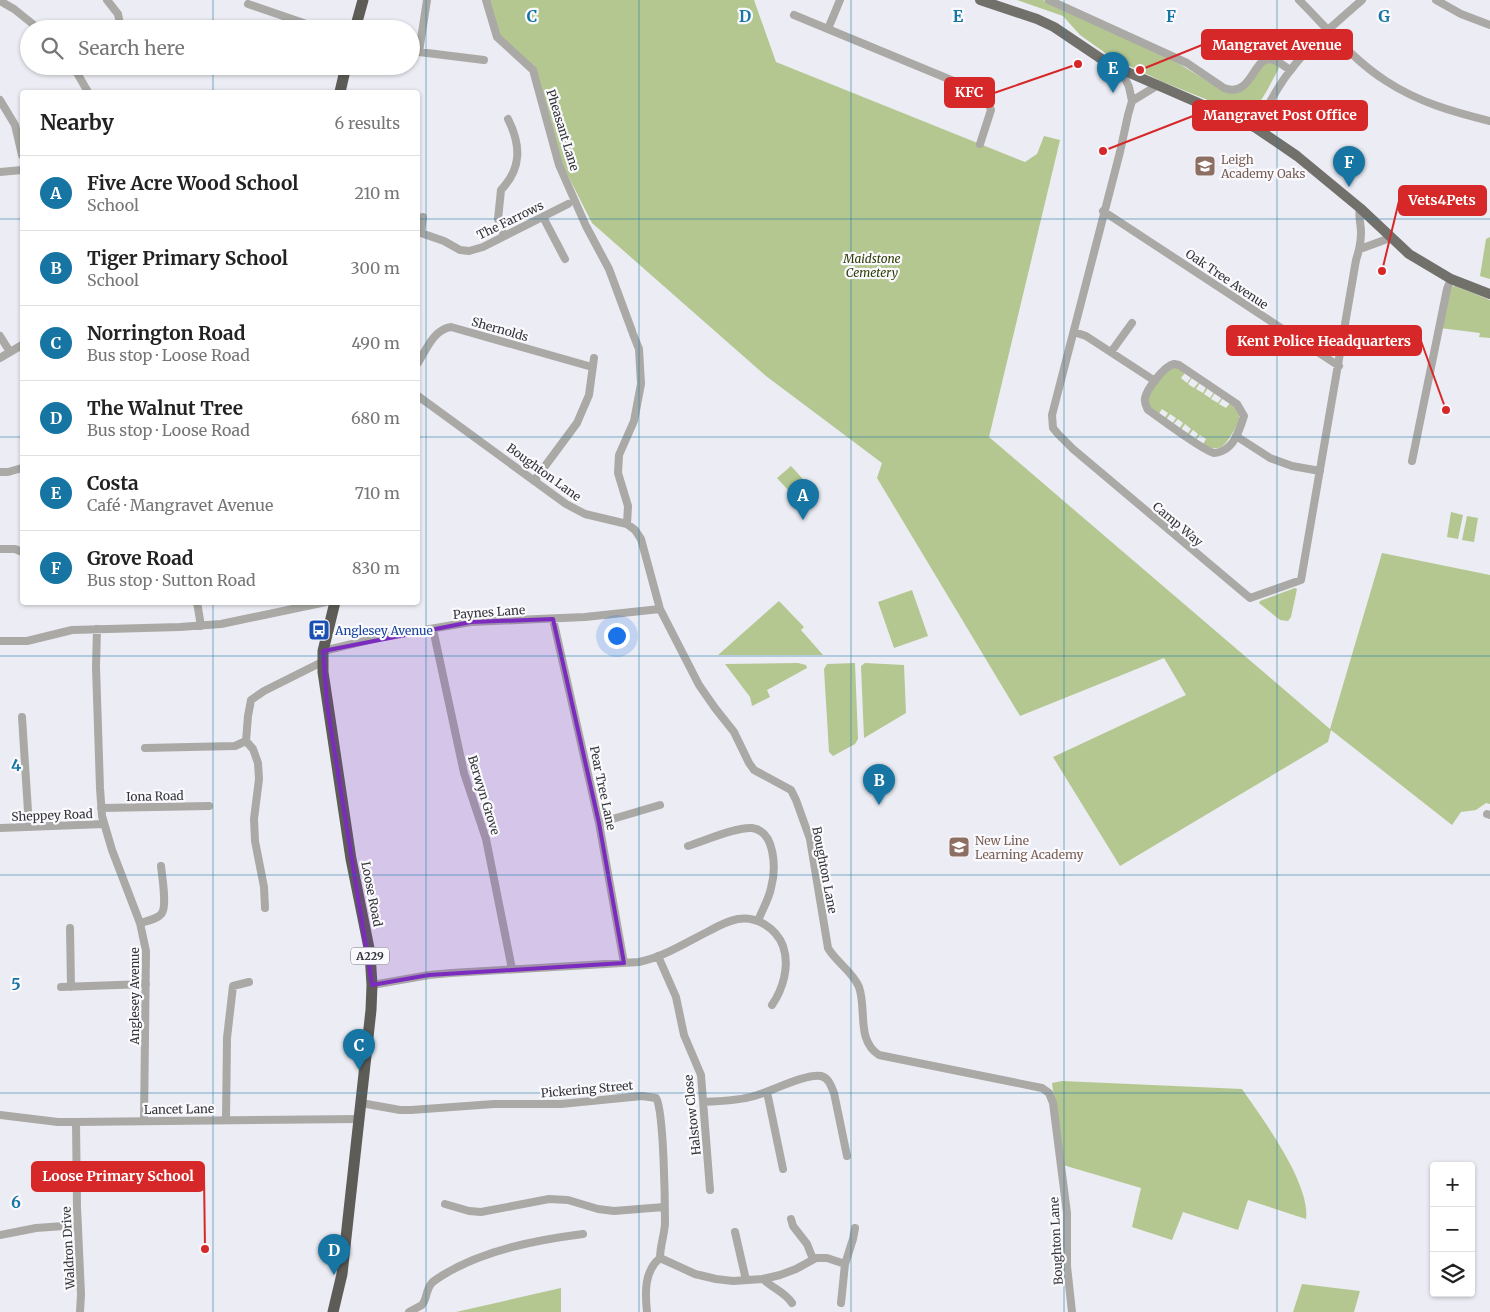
<!DOCTYPE html>
<meta charset="utf-8">
<style>
body{margin:0;font-family:Merriweather,serif;background:#f6f6f6;color:#222}
.controls{position:absolute;right:15px;bottom:15px;display:grid;overflow:hidden;border-radius:5px;box-shadow:0 1px 4px #0004}
.controls button{width:45px;height:45px;display:grid;place-items:center;padding:0;border:0;border-bottom:1px solid #e0e0e0;background:#fff;color:#222;font:25px sans-serif}
.you{position:absolute;left:616px;top:635px;width:18px;height:18px;margin:-12px;border:4px solid #fff;border-radius:50%;background:#1a73e8;box-shadow:0 0 0 8px #1a73e833}
.badge{display:grid;place-items:center;width:32px;height:32px;border-radius:50%;background:#1675a3;color:#fff;font-size:16px;font-weight:700}
.pin{position:absolute;translate:-50% -41px;filter:drop-shadow(0 1px 2px #0008)}
.pin::after{content:'';position:absolute;top:26px;width:18px;height:15px;background:inherit;clip-path:polygon(0 0,100% 0,50% 100%)}
.list{margin:0;padding:0;list-style:none}
h2{display:flex;justify-content:space-between;align-items:center;height:65px;margin:0;padding:0 20px;font-size:21px}
h2 small{font-size:16px;font-weight:400;color:#767676}
.list li{display:grid;grid-template-columns:32px 1fr auto;gap:15px;align-items:center;box-sizing:border-box;height:75px;padding:0 20px;border-top:1px solid #e0e0e0}
.list b{display:block;font-size:19px;white-space:nowrap}
.list p{margin:0;font-size:16px;white-space:nowrap;color:#767676}
.list em{font-size:16px;font-style:normal;color:#767676}
.icon{flex:none;width:28px;height:28px;fill:none;stroke:currentColor;stroke-width:2;stroke-linecap:round;stroke-linejoin:round}
.map{position:relative;flex:none;width:1490px;height:1312px;overflow:hidden}
.search{position:absolute;background:#fff;box-shadow:0 1px 4px #0004;left:20px;top:20px;width:400px;height:55px;display:flex;align-items:center;gap:12px;box-sizing:border-box;padding:0 18px;border-radius:28px;color:#767676;font-size:19px}
.panel{position:absolute;background:#fff;box-shadow:0 1px 4px #0004;left:20px;top:90px;width:400px;height:515px;border-radius:5px}
.map>svg:first-child{display:block}
.green{fill:#b4c790}
.lines{fill:none;stroke-linecap:round;stroke-linejoin:round}
.minor{stroke:#aaa9a6;stroke-width:8}
.major{stroke:#72706b;stroke-width:10}
.highway{stroke:#5e5c56;stroke-width:11}
.marked{fill:#7b2cbf;fill-opacity:0.2;stroke:#7b2cbf;stroke-width:4;stroke-linejoin:round}
.grid{fill:none;stroke:#1675a3;stroke-width:1;stroke-opacity:0.55}
.labels{text-anchor:middle;dominant-baseline:central;stroke-width:4.5;stroke-linejoin:round;paint-order:stroke}
.shield{fill:#fafafe;stroke:#6f7073;stroke-width:1}
.shield-label{font-size:11px;font-weight:bold;fill:#343537}
.street-label{font-size:12px;fill:#343537;stroke:#fafafe}
.education-label{font-size:12px;fill:#785e54;stroke:#fafafe;text-anchor:start}
.park-label{font-size:12px;font-style:italic;fill:#2e3d03;stroke:#fafafe}
.transit-label{font-size:12px;fill:#164399;stroke:#fafafe;text-anchor:start}
.grid-label{font-size:16px;text-anchor:middle;font-weight:bold;fill:#1675a3;stroke:#fafafe;stroke-width:4.5;stroke-linejoin:round;paint-order:stroke}
.leader{fill:none;stroke:#d62828;stroke-width:2}
.callout-dot{fill:#d62828;stroke:#fafafe;stroke-width:2}
.callout{fill:#d62828;stroke:#d62828;stroke-width:2}
.callout-label{font-size:14px;text-anchor:middle;font-weight:bold;fill:#fff}
</style>
<div class="map">
<svg width="1490" height="1312" viewBox="0 0 1490 1312">
<rect width="100%" height="100%" fill="#ececf4"/>
<path class="green" d="M488,0h266l22,62 249,100 12,-8 7,-18 16,4 -71,297 341,292 52,-176 108,22v229l-4,-1 -10,7 -15,2 -9,13 -121,-95 -3,12 -208,124 -67,-109 133,-62 -22,-37 -144,58 -143,-238 5,-15 -116,-87 -174,-153 -30,-59 -26,-95 -36,-33z
M1017,0h26l24,10 106,50 52,32 8,1 34,-31 9,2 3,4c-7,12 -20,43 -34,47l-82,-33 -52,-25 -31,-22 -17,-19z
M1490,237v42l-10,-3 6,-37z
M1455,286l35,14v38l-11,-1 1,-4 -40,-5 11,-41z
M1172,368h5l8,5 -4,5 6,5 4,-6 1,1 -4,6 6,4 5,-6 1,1 -4,6 7,4 3,-6 2,1 -4,6 6,4 4,-6 1,1 -4,6 7,4 4,-6 1,1 -4,6 7,4 4,-5c16,10 8,22 0,34 -3,4 -6,10 -12,11 -6,1 -10,-1 -15,-4l3,-5 -6,-4 -4,5 -1,-1 3,-5 -5,-4 -4,5 -2,-1 4,-5 -6,-5 -4,6 -2,-1 4,-6 -5,-4 -5,6 -1,-1 4,-6 -6,-4 -4,6 -2,-1 4,-6 -6,-4 -4,6 -9,-7 -1,-15 12,-19z
M791,466l21,23 -14,12 -21,-23z
M1451,512l12,3 -5,24 -11,-2z
M1467,516l11,2 -4,24 -12,-2z
M1295,588l2,1 -6,28 -3,4 -8,-1 -21,-17 1,-2z
M912,590l16,46 -34,12 -16,-46z
M779,601l25,26 -3,3 22,25h-105z
M798,663l8,2 1,3 -40,22 3,7 -18,9 -2,-9 -25,-33z
M855,663l3,76 -3,5 -22,12 -4,-4 -5,-83 3,-5z
M865,663l39,2 2,48 -42,25 -3,-72z
M1062,1081l180,8c20,29 69,95 64,130l-58,-19 -10,30 -55,-18 -11,28 -40,-13 9,-39 -78,-23 -11,-82z
M1302,1284l58,7 -6,21h-61z
M561,1288v24h-105z"/>
<g class="lines">
<path class="minor" d="M107,0l11,14 3,15
M486,0l11,37 36,33 26,95 27,61 23,43 23,62
M1049,0l138,63 37,25c29,11 29,-35 49,-28 6,1 12,7 17,10
M1299,0c28,28 54,60 87,81 32,21 67,31 104,40
M1436,0l25,14 29,11
M0,1l14,8 25,20
M248,4l73,25
M794,15l191,79 6,16 -11,34
M828,29l12,-29
M411,51l73,9
M419,52l8,-52
M73,66l15,26
M1121,69l8,18 3,14
M1158,85l-26,16 -4,14 -8,37 -68,263 1,13 5,6 15,15 177,149 51,-18 55,-320c3,-9 5,-18 5,-28 0,-9 -3,-15 -1,-24
M0,100l15,25 7,30
M1256,128c11,-20 20,-40 34,-57 20,-27 47,-49 72,-71
M0,172l22,-2
M1103,211l236,155
M543,217l22,42
M418,232l26,9 16,9 9,1 14,-4 85,-43
M421,232l2,-15
M504,236l-6,-17 3,-29c21,-22 20,-45 7,-71
M1360,249l30,-11
M1074,332l12,4 69,45
M0,336l10,16
M1111,352l21,-29
M0,358l22,-13
M418,363c8,-13 16,-34 33,-36l141,40
M1174,364l5,1 58,39 7,12c-4,12 -9,30 -22,35 -1,1 -7,2 -8,2 -11,-2 -54,-35 -66,-43 -2,-4 -4,-7 -3,-12 2,-9 19,-32 29,-34z
M418,396l148,108 19,10 42,10 8,6 6,9 19,70 39,76 16,23 19,24 15,31 5,7 37,20 5,10 14,39 18,109c8,14 25,24 31,39 8,23 -3,53 20,68l163,33 7,5 4,10 14,110v53l5,46
M1236,436l34,22 22,8 28,5
M1412,461l35,-172 4,-10
M0,472h8l14,-4
M534,481l43,-58 12,-28 5,-37
M627,524l1,-18 -10,-33 1,-18 15,-34 7,-37 -2,-35 -6,-15
M0,549h15l7,3
M197,602l4,24
M553,619l46,204 25,140
M97,629l-1,38 4,121 2,28 10,34 28,73 6,28 -2,170
M433,629l31,144 22,66 26,130
M0,641h27l45,-11 108,-3 41,-3 105,-22
M323,651l54,-13 94,-16 114,-5 75,-8
M22,717l7,110
M246,741l7,8 5,14 1,16 -5,40 1,22 9,46 1,21
M246,741l2,-25 3,-16 13,-9 58,-29
M145,748l90,-2 11,-5
M101,808l108,-2
M1487,814l3,1
M599,823l61,-18
M0,828l104,-4
M688,846c16,-5 47,-19 64,-18 24,3 24,42 19,60 -2,11 -9,22 -13,33
M140,923c7,-2 18,-4 22,-10 5,-8 0,-37 -1,-47
M70,928l1,59
M658,956l18,41 8,38 17,40 9,115
M372,985l57,-10 22,-2 188,-11c25,-5 48,-20 70,-31 9,-5 18,-10 29,-12 19,-3 38,9 45,27 7,20 0,43 -11,59
M61,987l85,-3
M767,1092l16,77
M704,1102c17,-1 34,-1 50,-6 16,-4 52,-23 67,-20 8,2 10,10 13,17l13,63
M361,1103l39,7h11l83,-6h67l81,-8 14,2c8,12 9,107 9,126 -1,12 -5,23 -5,34 -16,13 -15,35 -13,54
M0,1115l58,7h18l283,-3
M226,1120l1,-82 6,-52 16,-4
M76,1122l1,85 4,87 -1,18
M445,1204l24,7 12,1 68,-13 19,1 30,9 16,2 50,-4
M791,1219l2,7 14,18 6,15
M735,1232l11,48
M0,1235l36,-7 42,-3
M660,1258l35,16 21,5 17,2 30,-2 17,-4 16,-6 20,-11h11l18,6
M763,1279c9,9 22,13 29,24
M841,1303l4,-39 8,-25 2,-11
M409,1312l13,-7c5,-6 4,-15 9,-21 3,-4 8,-6 12,-9 41,-25 93,-35 140,-41"/>
<path class="major" d="M980,0l57,19 17,8 55,37 147,64 41,28 63,52 49,46 42,25 39,15"/>
<path class="highway" d="M355,29l8,-29
M340,92l6,-26
M333,1312l9,-38 29,-264 1,-25 -2,-32 -19,-94 -28,-187v-21l12,-49"/>
</g>
<path class="marked" d="M553,619l46,204 25,140 -195,12 -57,10 -45,-280 -4,-54 148,-29z"/>
<path class="grid" d="M213,0v29M426,0v1312M639,0v1312M851,0v1312M1064,0v1312M1277,0v1312M213,66v26M0,219h22M418,219h1072M0,437h22M418,437h1072M213,602v710M0,656h1490M0,875h1490M0,1093h1490"/>
<defs>
<g id="school-square" transform="scale(1.125)"><rect x="-9" y="-9" width="18" height="18" rx="4" fill="#8d6e63" stroke="#fafafe"/><path d="M0-5L7-2L0 1L-7-2ZM-4 1L0 2.5L4 1V4Q0 6-4 4Z" fill="#fff"/></g>
<g id="bus-square" transform="scale(1.125)"><rect x="-9" y="-9" width="18" height="18" rx="4" fill="#1a4fb4" stroke="#fafafe"/><path d="M-5-6H5V4H4V6H2V4H-2V6H-4V4H-5ZM-3.5-4V0h7V-4ZM-3.5 1.2v1.5H-2V1.2ZM2 1.2v1.5H3.5V1.2Z" fill="#fff"/></g>
</defs>
<g fill-rule="evenodd">
<use href="#school-square" x="1205" y="166"/>
<use href="#bus-square" x="319" y="630"/>
<use href="#school-square" x="959" y="847"/>
</g>
<g class="labels">
<rect class="shield" x="351" y="947.5" width="38" height="17" rx="4"/>
<g class="shield-label">
<text x="370" y="956">A229</text>
</g>
<g class="street-label">
<text transform="translate(563 130) rotate(73)">Pheasant Lane</text>
<text transform="translate(510 220) rotate(-26)">The Farrows</text>
<text transform="translate(1227 279) rotate(34)">Oak Tree Avenue</text>
<text transform="translate(500 329) rotate(16)">Shernolds</text>
<text transform="translate(544 472) rotate(36)">Boughton Lane</text>
<text transform="translate(1178 524) rotate(40)">Camp Way</text>
<text transform="translate(489 612) rotate(-4)">Paynes Lane</text>
<text transform="translate(603 788) rotate(78)">Pear Tree Lane</text>
<text transform="translate(484 795) rotate(73)">Berwyn Grove</text>
<text transform="translate(155 796) rotate(-1)">Iona Road</text>
<text transform="translate(52 815) rotate(-2)">Sheppey Road</text>
<text transform="translate(825 870) rotate(79)">Boughton Lane</text>
<text transform="translate(372 894) rotate(79)">Loose Road</text>
<text transform="translate(134 996) rotate(-90)">Anglesey Avenue</text>
<text transform="translate(587 1089) rotate(-5)">Pickering Street</text>
<text transform="translate(179 1109) rotate(-1)">Lancet Lane</text>
<text transform="translate(692 1115) rotate(-96)">Halstow Close</text>
<text transform="translate(1056 1241) rotate(-93)">Boughton Lane</text>
<text transform="translate(68 1248) rotate(-93)">Waldron Drive</text>
</g>
<g class="education-label">
<text x="1221" y="159">Leigh<tspan x="1221" dy="14">Academy Oaks</tspan></text>
<text x="975" y="840">New Line<tspan x="975" dy="14">Learning Academy</tspan></text>
</g>
<g class="park-label">
<text x="872" y="258">Maidstone<tspan x="872" dy="14">Cemetery</tspan></text>
</g>
<g class="transit-label">
<text x="335" y="630">Anglesey Avenue</text>
</g>
</g>
<g class="grid-label">
<text x="532" y="22">C</text>
<text x="745" y="22">D</text>
<text x="958" y="22">E</text>
<text x="1171" y="22">F</text>
<text x="1384" y="22">G</text>
<text x="16" y="771">4</text>
<text x="16" y="990">5</text>
<text x="16" y="1208">6</text>
</g>
<path class="leader" d="M1140 70L1202 45M1078 64L994 93M1103 151L1193 116M1382 271L1399 201M1446 410L1421 341M205 1249L204 1176"/>
<g class="callout-dot">
<circle cx="1140" cy="70" r="5"/>
<circle cx="1078" cy="64" r="5"/>
<circle cx="1103" cy="151" r="5"/>
<circle cx="1382" cy="271" r="5"/>
<circle cx="1446" cy="410" r="5"/>
<circle cx="205" cy="1249" r="5"/>
</g>
<g class="callout">
<rect x="1202" y="30" width="150" height="29" rx="5"/>
<rect x="945" y="78" width="49" height="29" rx="5"/>
<rect x="1193" y="101" width="174" height="29" rx="5"/>
<rect x="1399" y="186" width="87" height="29" rx="5"/>
<rect x="1227" y="326" width="194" height="29" rx="5"/>
<rect x="32" y="1162" width="172" height="29" rx="5"/>
</g>
<g class="callout-label">
<text x="1277" y="50">Mangravet Avenue</text>
<text x="969" y="97">KFC</text>
<text x="1280" y="120">Mangravet Post Office</text>
<text x="1442" y="205">Vets4Pets</text>
<text x="1324" y="346">Kent Police Headquarters</text>
<text x="118" y="1181">Loose Primary School</text>
</g>
</svg>
<div class="controls">
<button>+</button>
<button>−</button>
<button><svg class="icon" aria-label="layers" viewBox="0 0 24 24"><path d="M12 4l9 5-9 5-9-5zM3 14l9 5 9-5"/></svg></button>
</div>
<div class="you"></div>
<div class="pin badge" style="left:803px;top:520px">A</div>
<div class="pin badge" style="left:879px;top:805px">B</div>
<div class="pin badge" style="left:359px;top:1070px">C</div>
<div class="pin badge" style="left:334px;top:1275px">D</div>
<div class="pin badge" style="left:1113px;top:93px">E</div>
<div class="pin badge" style="left:1349px;top:187px">F</div>
<div class="search"><svg class="icon" aria-label="search" viewBox="0 0 24 24"><circle cx="10" cy="10" r="6"/><path d="M15 15l6 6"/></svg>Search here</div>
<section class="panel">
<h2>Nearby<small>6 results</small></h2>
<ul class="list">
<li><span class="badge">A</span><div><b>Five Acre Wood School</b><p>School</p></div><em>210 m</em></li>
<li><span class="badge">B</span><div><b>Tiger Primary School</b><p>School</p></div><em>300 m</em></li>
<li><span class="badge">C</span><div><b>Norrington Road</b><p>Bus stop · Loose Road</p></div><em>490 m</em></li>
<li><span class="badge">D</span><div><b>The Walnut Tree</b><p>Bus stop · Loose Road</p></div><em>680 m</em></li>
<li><span class="badge">E</span><div><b>Costa</b><p>Café · Mangravet Avenue</p></div><em>710 m</em></li>
<li><span class="badge">F</span><div><b>Grove Road</b><p>Bus stop · Sutton Road</p></div><em>830 m</em></li>
</ul>
</section>
</div>
